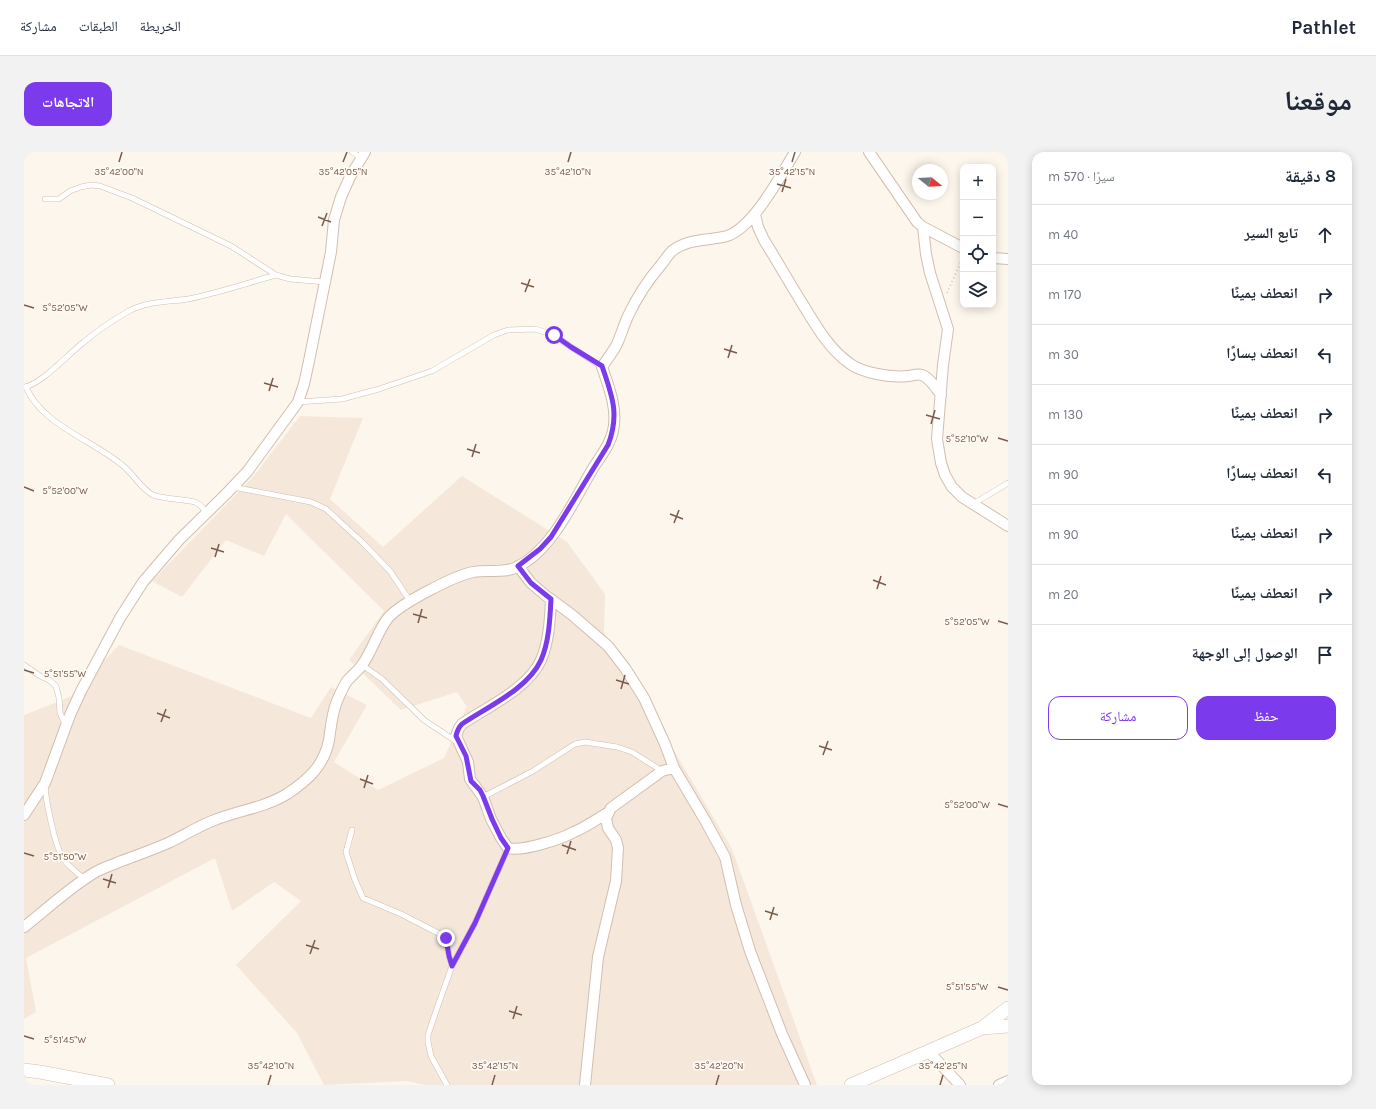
<!DOCTYPE html>
<html lang="ar">
<meta charset="utf-8">
<style>
body{margin:0;font-family:Karla,"Noto Naskh Arabic",sans-serif;background:#f2f2f3;color:#1f2937;direction:rtl}
.controls{position:absolute;right:12px;top:12px;display:grid;overflow:hidden;border-radius:8px;box-shadow:0 2px 10px #0003}
.controls button{width:36px;height:36px;display:grid;place-items:center;padding:0;border:0;border-bottom:1px solid #e0e1e3;background:#fff;color:#1f2937;font:20px sans-serif}
.compass{position:absolute;left:888px;top:12px;width:36px;height:36px;border-radius:50%;background:#fff;box-shadow:0 2px 10px #0003;rotate:108deg}
.stop{position:absolute;width:12px;height:12px;margin:-9px;border:3px solid #7c3aed;border-radius:50%;background:#fff}
.stop.end{background:#7c3aed;border-color:#fff;box-shadow:0 1px 4px #0008}
.list{margin:0;padding:0;list-style:none}
h2{display:flex;justify-content:space-between;align-items:center;height:52px;margin:0;padding:0 16px;font-size:17px}
h2 small{font-size:13px;font-weight:400;color:#747a83}
.list li{display:grid;grid-template-columns:26px 1fr auto;gap:12px;align-items:center;box-sizing:border-box;height:60px;padding:0 16px;border-top:1px solid #e0e1e3}
.list b{display:block;font-size:15px;white-space:nowrap}
.list em{font-size:13px;font-style:normal;color:#747a83}
.actions{display:flex;gap:8px;padding:12px 16px}
.actions a{flex:1;padding:9px 0;border:1px solid #7c3aed;border-radius:12px;text-align:center;font-size:14px;color:#7c3aed}
.actions .main{background:#7c3aed;color:#fff}
.icon{flex:none;width:22px;height:22px;fill:none;stroke:currentColor;stroke-width:2;stroke-linecap:round;stroke-linejoin:round}
.map{position:relative;flex:none;width:984px;height:933px;overflow:hidden;direction:ltr;border-radius:12px}
header{display:flex;align-items:center;gap:24px;box-sizing:border-box;height:56px;padding:0 20px;background:#fff;border-bottom:1px solid #e0e1e3}
header strong{font-size:19px}
nav{display:flex;gap:22px;margin-inline-start:auto;font-size:14px}
.intro{display:flex;align-items:center;justify-content:space-between;box-sizing:border-box;height:96px;padding:0 24px}
h1{margin:0;font-size:28px}
.button{padding:10px 18px;border-radius:12px;background:#7c3aed;color:#fff;font-size:14px;font-weight:700}
main{display:flex;gap:24px;padding:0 24px}
aside{flex:1;background:#fff;border-radius:12px;box-shadow:0 2px 10px #0003}
.map>svg:first-child{display:block}
.residential{fill:#f5e8da}
.lines{fill:none;stroke-linecap:round;stroke-linejoin:round}
.service-casing{stroke:#d1beb0;stroke-width:6}
.minor-casing{stroke:#d1beb0;stroke-width:12}
.tertiary-casing{stroke:#d1beb0;stroke-width:14}
.path{stroke:#d9b8a5;stroke-width:1.5;stroke-dasharray:1 3;stroke-linecap:butt}
.service{stroke:#fff;stroke-width:5}
.minor{stroke:#fff;stroke-width:10}
.tertiary{stroke:#fff;stroke-width:13}
.route{stroke:#7c3aed;stroke-width:5}
.ticks{fill:none;stroke:#7a5c4d;stroke-width:1.5}
.ticks-label{font-size:10px;text-anchor:middle;fill:#7a5c4d;stroke:#fffaf3;stroke-width:3.5;stroke-linejoin:round;paint-order:stroke}
</style>
<header>
<strong>Pathlet</strong>
<nav><a>الخريطة</a><a>الطبقات</a><a>مشاركة</a></nav>
</header>
<div class="intro"><h1>موقعنا</h1><a class="button">الاتجاهات</a></div>
<main>
<aside>
<h2>8 دقيقة<small>سيرًا · 570 m</small></h2>
<ul class="list">
<li><svg class="icon" aria-label="ahead" viewBox="0 0 24 24"><path d="M12 20V5M6 11l6-6 6 6"/></svg><div><b>تابع السير</b></div><em>40 m</em></li>
<li><svg class="icon" aria-label="right" viewBox="0 0 24 24"><path d="M7 20v-9h11M14 6l5 5-5 5"/></svg><div><b>انعطف يمينًا</b></div><em>170 m</em></li>
<li><svg class="icon" aria-label="left" viewBox="0 0 24 24"><path d="M17 20v-9H6M10 6l-5 5 5 5"/></svg><div><b>انعطف يسارًا</b></div><em>30 m</em></li>
<li><svg class="icon" aria-label="right" viewBox="0 0 24 24"><path d="M7 20v-9h11M14 6l5 5-5 5"/></svg><div><b>انعطف يمينًا</b></div><em>130 m</em></li>
<li><svg class="icon" aria-label="left" viewBox="0 0 24 24"><path d="M17 20v-9H6M10 6l-5 5 5 5"/></svg><div><b>انعطف يسارًا</b></div><em>90 m</em></li>
<li><svg class="icon" aria-label="right" viewBox="0 0 24 24"><path d="M7 20v-9h11M14 6l5 5-5 5"/></svg><div><b>انعطف يمينًا</b></div><em>90 m</em></li>
<li><svg class="icon" aria-label="right" viewBox="0 0 24 24"><path d="M7 20v-9h11M14 6l5 5-5 5"/></svg><div><b>انعطف يمينًا</b></div><em>20 m</em></li>
<li><svg class="icon" aria-label="arrive" viewBox="0 0 24 24"><path d="M6 21V4h12l-3 4 3 4H6"/></svg><div><b>الوصول إلى الوجهة</b></div></li>
</ul>
<div class="actions"><a class="main">حفظ</a><a>مشاركة</a></div>
</aside>
<div class="map">
<svg width="984" height="933" viewBox="0 0 984 933">
<rect width="100%" height="100%" fill="#fdf6ec"/>
<path class="residential" d="M276,264l63,2 -33,81 53,48 79,-71 105,66 38,52 -1,38 128,217 85,236h-392l-18,-4 -83,4 -27,-52 -61,-68 65,-64 -27,-19 -42,29 -17,-53 -189,100 10,54 -12,7v-304l46,-18 49,-52 192,73 20,-31 36,18 -33,57 44,28 66,-32 23,-51 -10,-15 -56,18 -52,-50 35,-49 -98,-97 -22,42 -38,-16 -44,57 -30,-16 100,-103z"/>
<g class="lines">
<g class="service-casing">
<path id="service" d="M328,0l10,6
M21,47h14l11,-8 11,-4 10,-2 9,1 32,12 99,48 45,29 14,4 35,3
M0,235c17,-2 45,-34 60,-45 14,-12 29,-22 45,-31 18,-10 40,-9 59,-12 30,-6 59,-16 88,-24
M2,235c15,37 66,53 96,78 11,8 18,23 31,30 9,4 31,4 42,7l5,3 7,8
M274,250l44,-3 37,-10 53,-18 62,-36 14,-5 27,-1 19,6 17,12 31,20
M209,335l78,15 15,7 36,33 28,29 20,30
M949,352l35,-21
M0,513l16,11 9,4 7,6 3,12 1,15 5,11
M338,513l20,14 42,41 33,22
M21,634c1,15 10,62 19,74 5,7 14,13 20,19
M459,645l50,-26 42,-27 10,-2 32,5 15,5 30,19
M328,678l-6,22 9,28 8,18 38,16 41,21 4,3 3,18 3,10 -17,48 -7,21v7l3,14 16,29
M428,814l23,-43 33,-75"/>
</g>
<g class="minor-casing">
<path id="minor" d="M845,0l48,70 6,5 40,21
M731,62l3,13 6,13c13,21 25,42 38,63 13,21 26,45 47,60 13,10 42,15 59,13 5,0 9,-3 14,-1 8,3 14,13 19,20
M899,75l3,27 4,19 18,56 -5,36 -6,74 4,24 4,12 7,12 10,10 46,29
M969,106l15,1
M494,414l13,17 14,12 26,19 37,32 17,22 19,30 21,46 9,24 32,54 19,35 11,48 14,46 32,83 23,51
M527,447c-1,20 -2,43 -10,61 -13,29 -54,47 -79,64l-3,4 -3,8 12,26 2,17 13,18 8,22 10,19 7,10c14,4 53,-9 66,-16 12,-5 23,-13 35,-20
M0,663l21,-32 25,-68 11,-24 39,-73 23,-36 36,-42 47,-46 21,-22 51,-70 6,-18 5,-23 22,-109 3,-32 7,-23 9,-20 15,-25
M0,775c23,-18 45,-39 70,-54 8,-5 16,-7 25,-11 16,-6 33,-12 49,-19 15,-7 29,-16 44,-22 24,-10 52,-13 75,-27 21,-14 37,-28 42,-54 2,-14 3,-27 8,-39 3,-7 6,-14 10,-20 5,-6 11,-10 15,-16 11,-15 15,-33 26,-47 13,-15 66,-42 85,-46 15,-3 30,2 44,-5 35,-17 56,-65 75,-97 7,-12 18,-24 21,-39 5,-21 -4,-44 -11,-64 5,-8 11,-15 15,-23 4,-9 7,-19 11,-28 9,-19 20,-36 33,-51 4,-5 7,-10 11,-14 16,-13 37,-10 55,-15 26,-8 54,-61 68,-84
M905,900l31,33
M561,933l13,-128 18,-76 2,-33 -2,-8 -8,-12 -2,-10 5,-10 51,-37 12,-3
M975,933l9,-4"/>
</g>
<g class="tertiary-casing">
<path id="tertiary" d="M958,876l26,-2
M0,918l16,2 68,13
M827,933l131,-57 26,-20"/>
</g>
<path class="path" d="M923,141l16,-36"/>
<use href="#service" class="service"/>
<use href="#minor" class="minor"/>
<use href="#tertiary" class="tertiary"/>
</g>
<g class="lines">
<path class="route" d="M422,786l3,18 3,10 23,-43 33,-75 -7,-10 -9,-19 -9,-23 -3,-6 -9,-9 -5,-25 -10,-20c1,-5 2,-8 6,-12 25,-17 66,-35 79,-64 8,-18 9,-41 10,-61l-20,-16 -13,-17 22,-17 11,-12 57,-92c12,-31 4,-49 -6,-79l-31,-19 -17,-12"/>
</g>
<path class="ticks" d="M95,10l3,-10M319,10l4,-10M544,10l3,-10M768,10l3,-10M753,32l14,4M758,40l4,-13M294,65l13,5M298,74l5,-13M497,131l13,4M501,140l5,-13M0,153l10,3M700,197l13,4M704,206l4,-13M240,231l14,4M245,239l4,-13M902,263l14,4M907,272l4,-14M974,286l10,3M443,297l13,4M448,305l4,-13M0,335l10,4M646,362l13,5M650,371l5,-13M187,396l13,4M191,405l4,-13M849,428l13,5M853,437l4,-13M389,462l14,4M974,469l10,3M394,471l4,-14M0,518l10,3M592,528l13,4M597,537l4,-14M133,561l13,5M137,570l5,-13M795,594l13,4M799,603l5,-14M336,627l13,5M340,636l4,-13M974,652l10,3M538,693l14,5M0,701l10,3M543,702l4,-13M79,727l13,4M84,736l4,-14M741,759l13,4M746,768l4,-13M282,793l13,4M286,802l5,-14M974,835l10,3M485,859l13,4M489,867l4,-13M0,884l10,3M244,933l3,-10M468,933l3,-10M692,933l3,-10M916,933l3,-10"/>
<g class="ticks-label">
<text x="95" y="23">35°42'00"N</text>
<text x="319" y="23">35°42'05"N</text>
<text x="544" y="23">35°42'10"N</text>
<text x="768" y="23">35°42'15"N</text>
<text x="41" y="159">5°52'05"W</text>
<text x="943" y="290">5°52'10"W</text>
<text x="41" y="342">5°52'00"W</text>
<text x="943" y="473">5°52'05"W</text>
<text x="41" y="525">5°51'55"W</text>
<text x="943" y="656">5°52'00"W</text>
<text x="41" y="708">5°51'50"W</text>
<text x="943" y="838">5°51'55"W</text>
<text x="41" y="891">5°51'45"W</text>
<text x="247" y="917">35°42'10"N</text>
<text x="471" y="917">35°42'15"N</text>
<text x="695" y="917">35°42'20"N</text>
<text x="919" y="917">35°42'25"N</text>
</g>
</svg>
<div class="controls">
<button>+</button>
<button>−</button>
<button><svg class="icon" aria-label="locate" viewBox="0 0 24 24"><circle cx="12" cy="12" r="6"/><path d="M12 2v4M12 18v4M2 12h4M18 12h4"/></svg></button>
<button><svg class="icon" aria-label="layers" viewBox="0 0 24 24"><path d="M12 4l9 5-9 5-9-5zM3 14l9 5 9-5"/></svg></button>
</div>
<svg class="compass" viewBox="-18 -18 36 36"><path d="M0-13l5 13h-10z" fill="#e53935"/><path d="M0 13l5-13h-10z" fill="#747a83"/></svg>
<div class="stop" style="left:530px;top:183px"></div>
<div class="stop end" style="left:422px;top:786px"></div>
</div>
</main>
